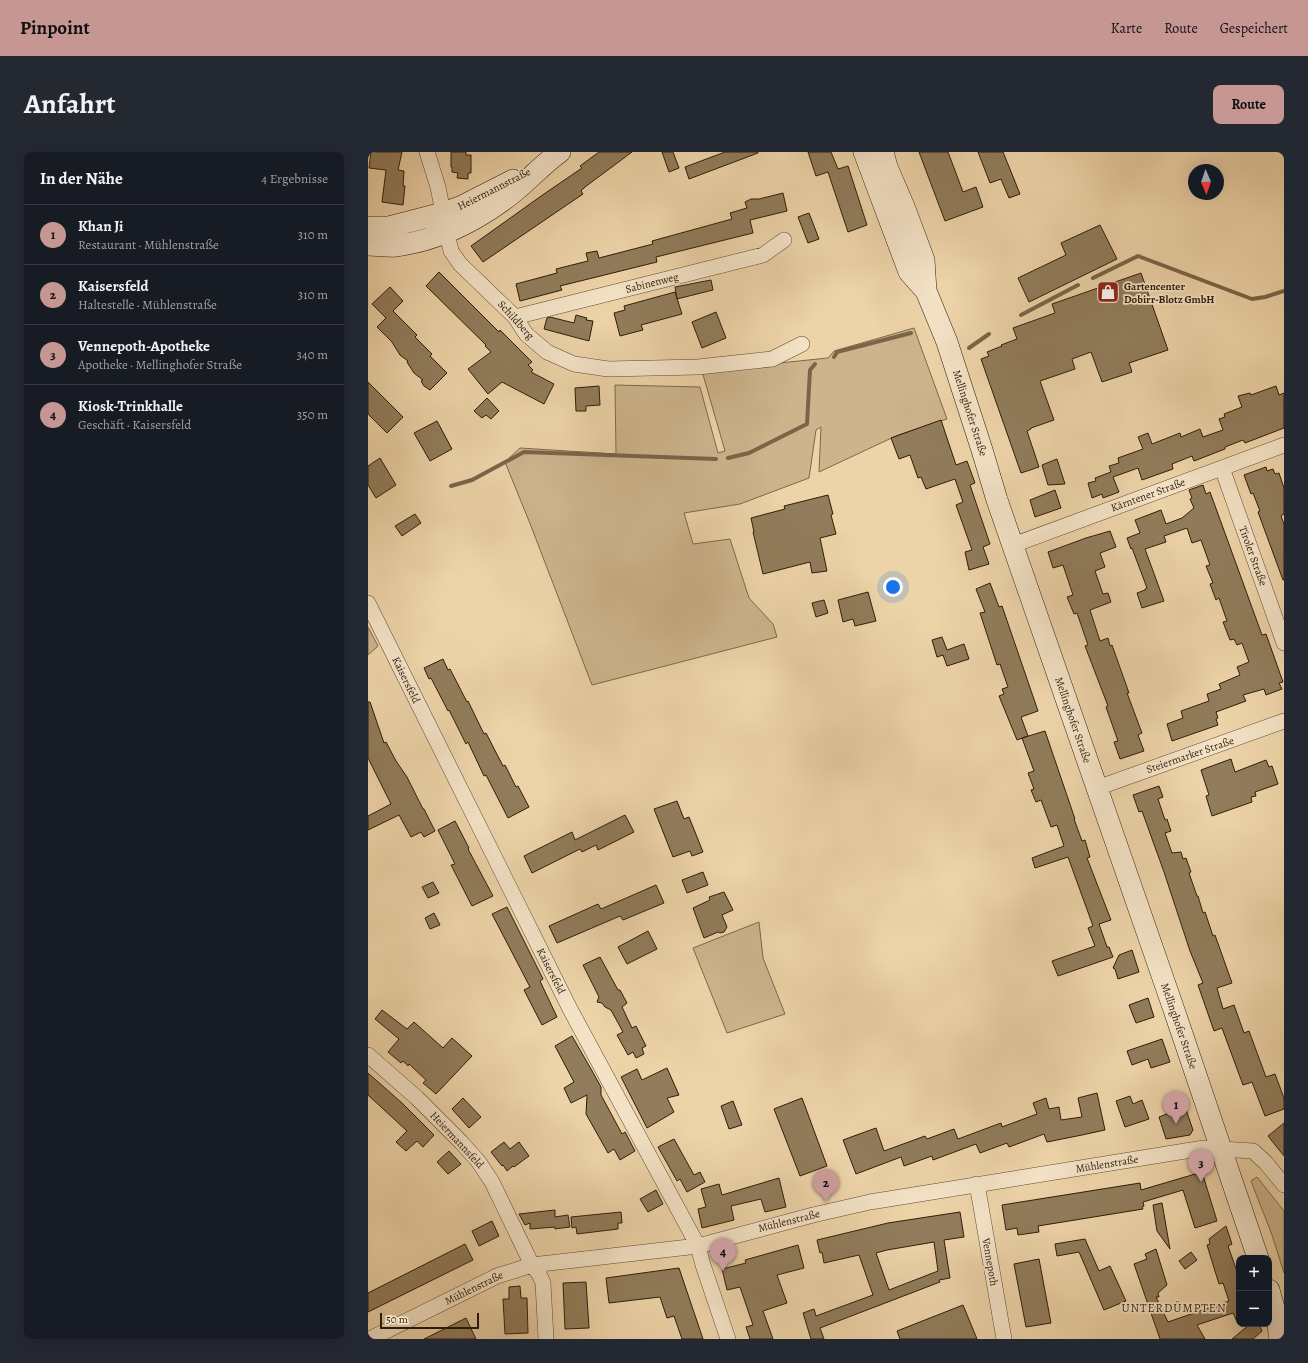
<!DOCTYPE html>
<html lang="de">
<meta charset="utf-8">
<style>
body{margin:0;font-family:Alegreya,serif;background:#242831;color:#f1f3f6}
.controls{position:absolute;right:12px;bottom:12px;display:grid;overflow:hidden;border-radius:8px;box-shadow:0 4px 16px #0002}
.controls button{width:36px;height:36px;display:grid;place-items:center;padding:0;border:0;border-bottom:1px solid #363941;background:#171b24;color:#f1f3f6;font:20px sans-serif}
.compass{position:absolute;left:820px;top:12px;width:36px;height:36px;border-radius:50%;background:#171b24;box-shadow:0 4px 16px #0002;rotate:178deg}
.scale{position:absolute;left:12px;bottom:10px;width:99px;box-sizing:border-box;padding-left:4px;border:2px solid #2e1d08;border-top:0;font-size:11px;line-height:14px;white-space:nowrap;color:#2e1d08;-webkit-text-stroke:3px #f3e2c6;paint-order:stroke}
.you{position:absolute;left:525px;top:435px;width:14px;height:14px;margin:-10px;border:3px solid #fff;border-radius:50%;background:#1a73e8;box-shadow:0 0 0 6px #1a73e833}
.badge{display:grid;place-items:center;width:26px;height:26px;border-radius:50%;background:#c59692;color:#111;font-size:13px;font-weight:700}
.pin{position:absolute;translate:-50% -33px;filter:drop-shadow(0 1px 2px #0008)}
.pin::after{content:'';position:absolute;top:21px;width:14px;height:12px;background:inherit;clip-path:polygon(0 0,100% 0,50% 100%)}
.list{margin:0;padding:0;list-style:none}
h2{display:flex;justify-content:space-between;align-items:center;height:52px;margin:0;padding:0 16px;font-size:17px}
h2 small{font-size:13px;font-weight:400;color:#9ea1a6}
.list li{display:grid;grid-template-columns:26px 1fr auto;gap:12px;align-items:center;box-sizing:border-box;height:60px;padding:0 16px;border-top:1px solid #363941}
.list b{display:block;font-size:15px;white-space:nowrap}
.list p{margin:0;font-size:13px;white-space:nowrap;color:#9ea1a6}
.list em{font-size:13px;font-style:normal;color:#9ea1a6}
.map{position:relative;flex:none;width:916px;height:1187px;overflow:hidden;border-radius:8px}
header{display:flex;align-items:center;gap:24px;box-sizing:border-box;height:56px;padding:0 20px;background:#c59692;color:#111}
header strong{font-size:19px}
nav{display:flex;gap:22px;margin-inline-start:auto;font-size:14px}
.intro{display:flex;align-items:center;justify-content:space-between;box-sizing:border-box;height:96px;padding:0 24px}
h1{margin:0;font-size:28px}
.button{padding:10px 18px;border-radius:8px;background:#c59692;color:#111;font-size:14px;font-weight:700}
main{display:flex;gap:24px;padding:0 24px}
aside{flex:1;background:#171b24;border-radius:8px;box-shadow:0 4px 16px #0002}
.map>svg:first-child{display:block}
.green{fill:#cdb48d;stroke:#7e684a}
.lines{fill:none;stroke-linecap:round;stroke-linejoin:round}
.stream{stroke:#7a6548;stroke-width:4}
.building{fill:#917c5b;stroke:#2e1d08;fill-rule:evenodd}
.street-casing{stroke:#5e4a30;stroke-width:16}
.secondary-casing{stroke:#2e1d08;stroke-width:22}
.street{stroke:#f3e2c6;stroke-width:15}
.secondary{stroke:#f3e2c6;stroke-width:21}
.labels{text-anchor:middle;dominant-baseline:central;stroke-width:3.5;stroke-linejoin:round;paint-order:stroke}
.street-label{font-size:11px;fill:#2e1d08;stroke:#f3e2c6}
.poi-label{font-size:11px;font-weight:bold;fill:#2e1d08;stroke:#f3e2c6;text-anchor:start}
.neighbourhood-label{font-size:12px;letter-spacing:1px;fill:#2e1d08;stroke:#f3e2c6}
</style>
<header>
<strong>Pinpoint</strong>
<nav><a>Karte</a><a>Route</a><a>Gespeichert</a></nav>
</header>
<div class="intro"><h1>Anfahrt</h1><a class="button">Route</a></div>
<main>
<aside>
<h2>In der Nähe<small>4 Ergebnisse</small></h2>
<ul class="list">
<li><span class="badge">1</span><div><b>Khan Ji</b><p>Restaurant · Mühlenstraße</p></div><em>310 m</em></li>
<li><span class="badge">2</span><div><b>Kaisersfeld</b><p>Haltestelle · Mühlenstraße</p></div><em>310 m</em></li>
<li><span class="badge">3</span><div><b>Vennepoth-Apotheke</b><p>Apotheke · Mellinghofer Straße</p></div><em>340 m</em></li>
<li><span class="badge">4</span><div><b>Kiosk-Trinkhalle</b><p>Geschäft · Kaisersfeld</p></div><em>350 m</em></li>
</ul>
</aside>
<div class="map">
<svg width="916" height="1187" viewBox="0 0 916 1187">
<rect width="100%" height="100%" fill="#edd3a8"/>
<filter id="stains"><feTurbulence type="fractalNoise" baseFrequency=".005" numOctaves="4"/><feColorMatrix values="0 0 0 0 .2 0 0 0 0 .09 0 0 0 0 .02 0 0 0 .5 -.17"/></filter>
<radialGradient id="worn" r=".72"><stop offset=".6" stop-color="#630" stop-opacity="0"/><stop offset="1" stop-color="#630" stop-opacity=".3"/></radialGradient>
<path class="green" d="M546,176l33,91 -49,16 -79,37 2,-45 -5,3 -7,48 -69,26 -56,9 9,31 37,-5 19,59 24,26 4,13 -185,48 -61,-159 -26,-64 15,-14 96,6 -1,-69 85,2 18,66 7,-2 -23,-80 126,-13 6,-7z
M0,475l10,19 -10,9z
M391,770l4,36 22,56 -58,19 -34,-85z
M889,1025l27,34v62l-12,-38 -21,-54z"/>
<g class="lines">
<path class="stream" d="M725,126l45,-22 114,43 13,-2 19,-6
M653,163l57,-30
M601,196l20,-14
M466,205l3,-5 74,-19
M360,306l21,-5 58,-29 3,-54 5,-6
M83,334l21,-6 52,-28 192,7"/>
</g>
<path class="building" d="M3,0h31l-4,18 6,1 -1,15h2l-2,19 -21,-3 4,-32 -17,-2z
M83,0h15v3h5v18h-3v6l-11,-1 1,-5 -6,-1v-5h-1z
M231,0h33l-47,35 -4,4 2,3 -100,68 -12,-16 73,-52 38,-26 -2,-2z
M294,0h11l6,16 -10,4z
M357,0h33v1l-69,26 -4,-12z
M440,0h23l7,17 10,-3 19,59 -19,7 -20,-60 -12,4z
M551,0h29l15,40 13,-5 7,20 -38,14z
M610,0h25l17,42 -11,4 -8,-19 -11,4z
M415,41l4,18 -37,9 3,13 -97,24 1,5 -97,24 2,4 -42,11 -4,-17 41,-11 -1,-4 32,-8 -2,-8 11,-2 2,7 54,-14 -1,-3 80,-22 -2,-6 17,-5 -2,-6 6,-3h8z
M441,61l10,26 -11,4 -10,-26z
M732,73l17,34 -88,43 -11,-24 48,-23 -5,-12z
M71,120l60,60 1,-2 32,32 -4,3 5,5 -2,2 23,12 -10,20 -42,-22 -14,12 -20,-25 23,-17 -6,-6 1,-1 -60,-59z
M773,121l27,77 -39,13 3,9 -30,10 -11,-30 -19,7 3,10 -35,12 14,39 -23,8v1l-4,2 12,36 -18,6 -40,-114 8,-3 -2,-4 15,-6 -1,-1 16,-6 -4,-11 42,-15 -3,-9z
M343,128l2,10 -36,9 -2,-12z
M22,135l13,14 -10,10 24,24 -2,2 17,17 -2,2 17,17 -17,17 -6,-4 -3,-5 2,-1 -9,-7 -7,-11 1,-1 -8,-6 -8,-13 -15,-15 9,-9 -14,-14z
M307,140l7,22 -41,11 2,5 -23,6 -6,-23 11,-3 -1,-4z
M348,160l10,26 -24,10 -10,-26z
M208,163l11,3 -1,2 7,1 -4,20 -45,-12 3,-11 3,-1 24,6z
M0,230l35,35 -16,16 -19,-19z
M231,234l1,19 -14,1v5h-10l-1,-23z
M908,234l3,9 5,-2v35l-39,15 -2,-3 -18,7v2l-31,12 -2,-5 -20,8 1,5 -31,11 -4,-12 -25,9 6,15 -16,6 -1,-4 -10,4 -4,-15 8,-2 -1,-3 16,-6 -2,-6 10,-3 -1,-5 25,-9 -5,-12 10,-4 4,11 28,-11 1,4 19,-8 3,8 20,-7 -4,-11 6,-2 -1,-3 18,-7 -4,-11 12,-3 1,2z
M119,246l12,13 -8,8 -5,-4 -4,3 -8,-7z
M573,268l15,45 11,-4 8,22 -5,2 20,59 -7,3 6,17 -20,6 -4,-18 7,-2 -16,-45 7,-3 -8,-23 -29,10 -5,-12 -3,1 -8,-23 -11,4 -8,-21z
M69,269l15,28 -22,12 -16,-28z
M12,306l16,27 -20,13 -8,-13v-19z
M689,307l8,25 -17,1 -6,-20z
M898,315l1,4 6,-2 2,5 4,-1 5,15v26l-3,2 3,8v56h-1l-25,-68 2,-1 -7,-18 -2,1 -7,-19z
M835,333l3,9 4,-2 52,143 4,-1 17,48 -4,1 3,6 -16,6 -2,-6 -21,6 3,6 -30,11 2,6 -2,1 2,6 -46,16 -5,-17 16,-6 -2,-7 28,-10 -2,-7 14,-5 -2,-5 21,-9 -3,-8 12,-5 -7,-19 -5,2 -3,-6 -4,1 -7,-18 4,-1 -8,-23 -3,2 -6,-16 3,-1 -7,-17 4,-1 -9,-25 -9,3 -5,-15 -23,8 2,6 -21,7 19,52 -22,7 -5,-15 8,-3v-1l2,-1 -15,-40 -1,1 -4,-11 13,-5 -5,-13 26,-10 5,14 16,-6 12,-10 -4,-9 2,-1 -3,-8z
M687,338l6,18 -26,9 -5,-17z
M460,343l5,19 -2,1 5,19 -16,4 7,33 -15,2 -2,-11 -47,12 -10,-42h1l-3,-14 34,-9 -1,-3z
M47,362l6,9 -19,13 -7,-10z
M742,379l6,16 -16,6 5,14 -10,4 8,23 5,-1 3,9 -21,8 10,31 8,-3 2,8 2,-1 17,48h-2l15,40 -4,2 6,16 -24,8 -6,-17 4,-1 -12,-34 2,-1 -23,-60 3,-1 -11,-32 -3,1 -7,-17 6,-2 -10,-30 -10,3 -5,-16 38,-14z
M622,431l9,24 3,-1 36,105 -17,6 7,19 -11,4 -18,-44 5,-2 -2,-5 6,-2 -8,-23 -3,1 -17,-52 5,-1 -9,-23z
M500,440l8,29 -21,5 -2,-7 -10,3 -5,-22z
M456,448l4,13 -12,4 -4,-14z
M574,485l5,13 17,-6 5,15 -22,7 -4,-11 -6,2 -5,-17z
M75,507l5,11 2,-1 17,33 1,-1 16,33 2,-1 17,33 2,-1 11,22 2,-1 11,21 -21,11 -22,-43 -2,1 -16,-34 -2,2 -17,-34 -1,1 -17,-33 -2,1 -5,-11z
M0,550h2l14,41 2,-1 10,19 11,16 16,32h1l11,22 -11,6 -3,-5 -10,5 -12,-22 -31,15v-14l23,-12 -23,-46z
M677,579l30,88h-1l8,22 3,-1 5,17 -3,1 24,62 -12,4 8,23h2l4,10 -55,19 -6,-15 43,-15 -7,-18 5,-2 -25,-69 -33,11 -3,-10 32,-12 -7,-21 -6,2 -10,-27 -5,2 -5,-12 3,-1 -6,-16 6,-2 -12,-33z
M863,607l4,13 31,-12 3,7 3,-1 6,18 -23,8 1,4 -5,1 1,5 -40,14 -6,-20 3,-1 -8,-25z
M791,634l4,11 -5,2 7,21 2,-1 4,12 -6,2 7,20 9,-1 2,7 3,-1 5,14 -2,1 8,23h1l5,17 2,-1 8,24 2,-1 17,48 -15,5 6,21 11,-4 10,28 5,-2 17,46 9,-3 9,24v11l-19,7 -13,-34 -9,3 -21,-57 -8,3 -16,-46 5,-2 -13,-32 -26,-79 -22,-61 -3,1 -6,-17z
M309,649l7,18 5,-2 14,35 -11,4 -2,-5 -17,6 -19,-48z
M257,663l9,17 -36,18 -2,-5 -14,7 -2,-3 -48,24 -8,-17 48,-24 3,8z
M87,669l14,27 -1,1 25,47 -21,10 -21,-41 4,-1 -17,-34z
M335,720l5,13 -21,8 -5,-13z
M65,730l6,11 -11,5 -6,-11z
M288,733l8,18 -41,17 -3,-4 -63,27 -8,-17 49,-22 3,5z
M356,740l9,18 -11,5 5,12 -3,5 -4,1 -2,-1 -14,6 -11,-30 17,-8 -1,-3z
M139,755l36,72 -3,2 17,36 -15,8 -18,-35 6,-3 -38,-73z
M66,761l6,12 -10,4 -5,-11z
M280,779l9,18 -30,15 -9,-17z
M764,798l7,22 -21,7 -3,-10 -2,-1 6,-13z
M232,805l18,33h2l7,13 -5,4 10,21 4,-2 10,20 -4,2 2,6 -8,4 -3,-6 -5,3 -11,-20 6,-3 -12,-22 -6,-3 -3,-4 -5,-1 2,-5 -16,-32z
M780,846l6,19 -18,6 -7,-18z
M14,858l25,19 7,-7 29,26 9,-10 20,18 -36,38 -13,-11 3,-3 -17,-16 -1,2 -5,-5 -2,2 -13,-11 11,-13 -24,-20z
M204,884l19,33 10,18v8l21,39 3,-2 10,19 -15,9 -6,-11 -6,4 -22,-39 1,-19 -16,8 -7,-15 10,-6 -19,-36z
M794,887l8,23 -19,6 -3,-9 -16,6 -5,-14z
M299,916l12,27 -12,3 7,14 -27,16 -26,-51 16,-8 5,11z
M0,921l34,30 32,32 -11,12 -6,-6 -11,10 -10,-9 11,-11 -39,-36z
M729,941l8,37 -23,5 -35,7 -3,-8 -35,13 -2,-4 -27,10 -4,-9 -43,16 -1,-4 -28,10 -3,-9 -45,17 -13,-34 33,-12 8,23 41,-15 2,3 27,-10 4,10 43,-16 1,4 35,-13 -4,-11 13,-5 3,11 10,-2 2,13 21,-3 -4,-19z
M762,944l3,8 9,-4 7,19 -24,8 -9,-26z
M95,946l18,19 -12,11 -17,-19z
M434,946l25,68 -27,10 -26,-67z
M814,946l11,32 -3,5 -24,4 -7,-22 10,-4 -3,-10z
M365,949l9,24 -13,4 -8,-23z
M916,971v33l-16,-20z
M306,987l20,36 6,-3 5,10 -18,10 -7,-13 -3,2 -19,-34z
M136,990l6,7 9,-7 10,14 -15,11 -1,-1 -6,5 -4,-6 -1,1 -11,-14z
M81,999l12,13 -13,10 -11,-12z
M834,1020l15,49 -22,7 -12,-38 -40,12 1,4 -2,1 1,2 -105,17 1,6 -21,3 -1,-7 -11,2 -4,-25 138,-22 1,7z
M411,1026l7,29 -21,5 -4,-13 -30,7 3,14 -32,8 -4,-19 8,-2 -5,-18 18,-5 3,11z
M288,1038l7,14 -15,8 -8,-13z
M794,1051l8,46 -13,-18 -4,-26z
M187,1058v7l13,-2 2,12 -15,2v-2l-25,2v-6l-5,2 -6,-11z
M253,1060l1,11h-4v6l-41,5 -1,-7 -4,1 -1,-11z
M592,1060l4,25 -20,3 6,38 -11,2 1,2 -120,46 4,11h-13l-8,-26 11,-4 2,7 57,-21 -14,-40 -35,8 -2,-11 -2,1 -3,-13 71,-17zM566,1090l4,29 -49,19 -13,-37 11,-3z
M124,1069l7,15 -20,10 -7,-15z
M858,1074l6,18 -4,2 11,31v47h-1l-5,-11 -36,12 8,14h-45l-26,-75 13,-5 -2,-5 11,-5 11,36 -9,8 1,4h-3l12,25 61,-21 -6,-18 -4,1 -12,-39 3,-1 -1,-5z
M717,1087l14,32 11,-5 16,35 -22,9 -25,-58 -22,4 -2,-12z
M97,1092l8,16 -105,52v-19z
M430,1093l6,23 -27,7 10,28 -24,8 10,28h-23l-4,-12 7,-2 -13,-38 -13,3 -5,-21 24,-6 -1,-3z
M823,1100l6,8 -12,9 -6,-8z
M671,1107l12,64 -25,4 -12,-63z
M311,1116l24,71h-21l-8,-23 -7,2 -7,-21 -51,6 -3,-25z
M218,1130l3,46 -24,1 -2,-46z
M152,1134l1,12h6l1,35 -23,1 -2,-35h6v-12z
M595,1153l14,34h-77l-3,-8z
M98,1166l10,21h-52z
M882,1172h9l3,7 -9,8h-21z"/>
<g class="lines">
<g class="street-casing">
<path id="street" d="M59,0l11,35 9,46 4,18 9,13 55,53 11,17 21,18 27,12 34,5 90,-2 74,-8 30,-15
M147,165l248,-62 21,-15
M854,316l62,175
M645,393l271,-100
M0,451l202,406 128,237 5,19 25,74
M729,636l187,-67
M0,903l49,43 44,44 17,19 14,21 40,83 7,9 4,9 3,56
M609,1032l27,155
M2,1187l127,-63 35,-11 166,-19 115,-31 57,-13 334,-54 49,3 13,12 18,22"/>
</g>
<g class="secondary-casing">
<path id="secondary" d="M496,0l45,120 17,19
M515,0l4,15 18,42 19,51 2,31 21,51 35,108 15,50 176,507 85,251
M0,75h21l54,-14 19,-7 51,-26
M0,93c9,0 19,2 28,1 44,-6 83,-26 118,-54 16,-13 29,-28 46,-40
M901,1138l8,29 3,20"/>
</g>
<use href="#street" class="street"/>
<use href="#secondary" class="secondary"/>
</g>
<defs>
<g id="shop-square" transform="scale(1.15)"><rect x="-9" y="-9" width="18" height="18" rx="4" fill="#8f2418" stroke="#f3e2c6"/><path d="M-5-2.5h2.3a2.7 3.5 0 0 1 5.4 0H5L5.5 6h-11ZM-1.5-2.5h3a1.5 2.3 0 0 0-3 0Z" fill="#fff"/></g>
</defs>
<g fill-rule="evenodd">
<use href="#shop-square" x="740" y="140"/>
</g>
<g class="labels">
<g class="street-label">
<text transform="translate(126 37) rotate(-27)">Heiermannstraße</text>
<text transform="translate(284 131) rotate(-14)">Sabinenweg</text>
<text transform="translate(148 168) rotate(48)">Schildberg</text>
<text transform="translate(602 261) rotate(72)">Mellinghofer Straße</text>
<text transform="translate(780 343) rotate(-20)">Kärntener Straße</text>
<text transform="translate(885 404) rotate(70)">Tiroler Straße</text>
<text transform="translate(38 528) rotate(64)">Kaisersfeld</text>
<text transform="translate(705 568) rotate(71)">Mellinghofer Straße</text>
<text transform="translate(822 603) rotate(-19)">Steiermarker Straße</text>
<text transform="translate(183 819) rotate(63)">Kaisersfeld</text>
<text transform="translate(811 874) rotate(71)">Mellinghofer Straße</text>
<text transform="translate(89 988) rotate(47)">Heiermannsfeld</text>
<text transform="translate(739 1012) rotate(-9)">Mühlenstraße</text>
<text transform="translate(421 1069) rotate(-14)">Mühlenstraße</text>
<text transform="translate(622 1110) rotate(80)">Vennepoth</text>
<text transform="translate(106 1136) rotate(-26)">Mühlenstraße</text>
</g>
<g class="poi-label">
<text x="756" y="134">Gartencenter<tspan x="756" dy="13">Dobirr-Blotz GmbH</tspan></text>
</g>
<g class="neighbourhood-label">
<text x="806" y="1156">UNTERDÜMPTEN</text>
</g>
</g>
<rect width="100%" height="100%" filter="url(#stains)"/>
<rect width="100%" height="100%" fill="url(#worn)"/>
</svg>
<div class="controls">
<button>+</button>
<button>−</button>
</div>
<svg class="compass" viewBox="-18 -18 36 36"><path d="M0-13l5 13h-10z" fill="#e53935"/><path d="M0 13l5-13h-10z" fill="#9ea1a6"/></svg>
<div class="scale">50 m</div>
<div class="you"></div>
<div class="pin badge" style="left:808px;top:972px">1</div>
<div class="pin badge" style="left:458px;top:1050px">2</div>
<div class="pin badge" style="left:833px;top:1030px">3</div>
<div class="pin badge" style="left:355px;top:1119px">4</div>
</div>
</main>
